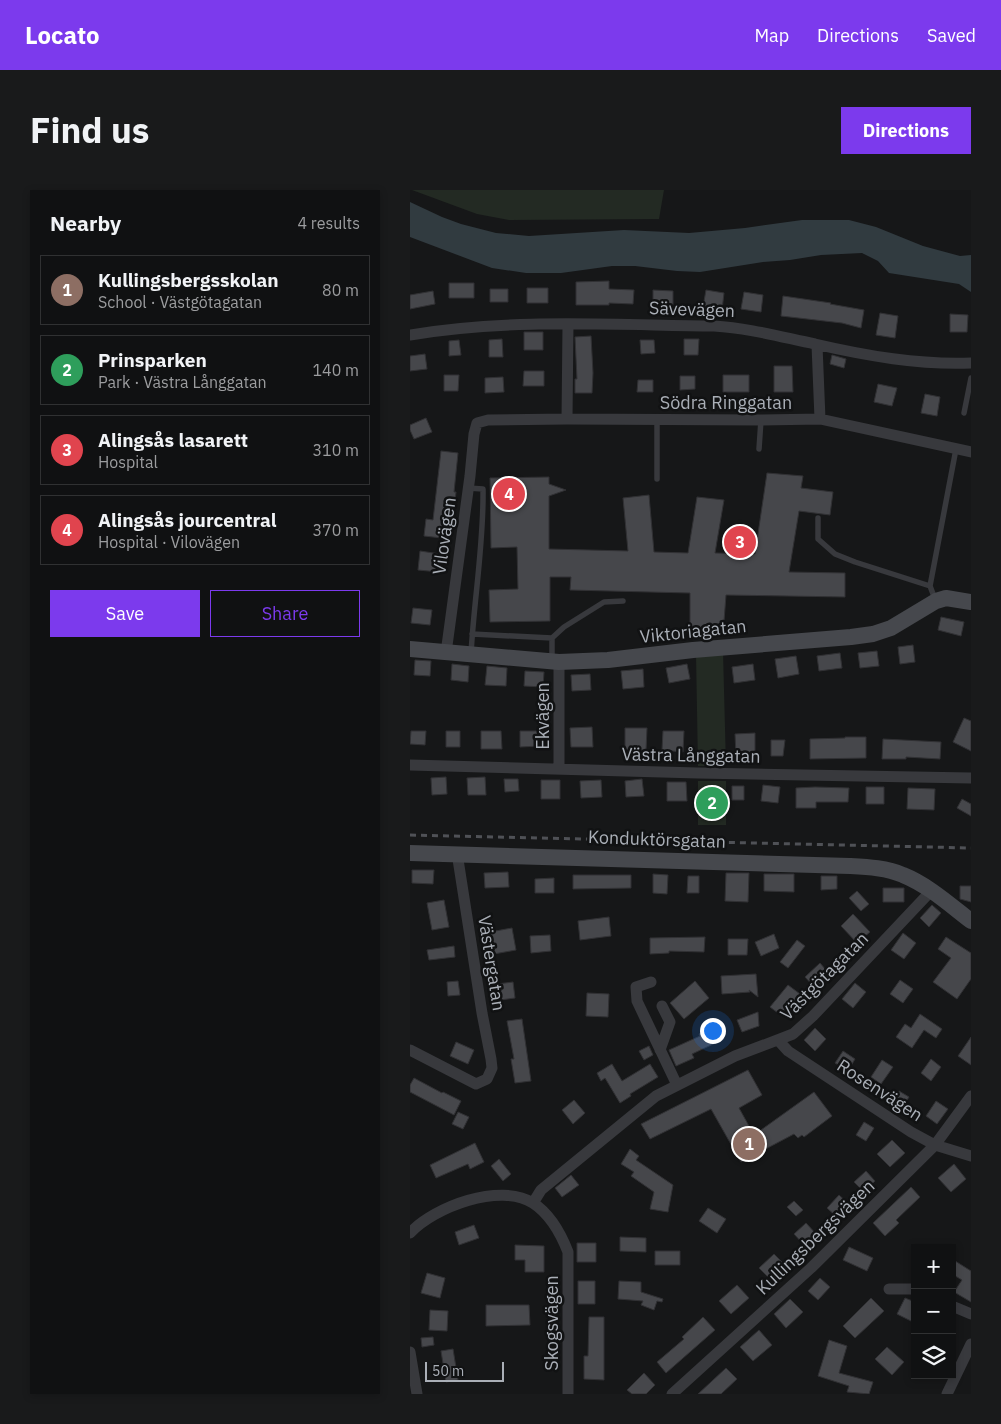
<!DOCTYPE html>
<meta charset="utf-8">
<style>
body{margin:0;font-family:"IBM Plex Sans",sans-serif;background:#191a1b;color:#f1f3f6}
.controls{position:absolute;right:15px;bottom:15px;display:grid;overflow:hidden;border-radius:0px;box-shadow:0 2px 8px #0003}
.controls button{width:45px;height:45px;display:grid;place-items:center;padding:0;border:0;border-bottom:1px solid #303132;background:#101112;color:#f1f3f6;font:25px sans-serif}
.scale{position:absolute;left:15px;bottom:12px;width:79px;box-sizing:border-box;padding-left:5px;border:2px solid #aaafb7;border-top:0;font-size:14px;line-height:18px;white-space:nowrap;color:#aaafb7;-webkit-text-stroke:4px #111213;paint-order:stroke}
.you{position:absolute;left:302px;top:840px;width:18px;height:18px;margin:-12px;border:4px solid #fff;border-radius:50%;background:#1a73e8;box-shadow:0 0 0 8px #1a73e833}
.badge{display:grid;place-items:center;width:32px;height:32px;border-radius:50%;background:#7c3aed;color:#fff;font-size:16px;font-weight:700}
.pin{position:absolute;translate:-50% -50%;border:2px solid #fff;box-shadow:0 1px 5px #0006}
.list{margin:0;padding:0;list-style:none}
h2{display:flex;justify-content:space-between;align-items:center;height:65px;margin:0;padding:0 20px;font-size:21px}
h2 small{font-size:16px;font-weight:400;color:#9c9d9f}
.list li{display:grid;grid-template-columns:32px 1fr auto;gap:15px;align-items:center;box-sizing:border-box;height:70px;margin:0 10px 10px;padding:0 10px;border:1px solid #303132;border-radius:0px}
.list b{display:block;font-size:19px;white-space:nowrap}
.list p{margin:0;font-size:16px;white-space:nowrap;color:#9c9d9f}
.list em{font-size:16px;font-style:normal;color:#9c9d9f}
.actions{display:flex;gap:10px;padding:15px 20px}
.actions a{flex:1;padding:11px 0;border:1px solid #7c3aed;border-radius:0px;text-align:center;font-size:18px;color:#7c3aed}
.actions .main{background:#7c3aed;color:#fff}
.icon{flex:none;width:28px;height:28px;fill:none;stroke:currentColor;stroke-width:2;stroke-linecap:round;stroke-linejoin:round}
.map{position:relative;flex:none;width:561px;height:1204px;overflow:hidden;border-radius:0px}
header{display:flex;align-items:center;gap:30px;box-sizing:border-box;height:70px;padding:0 25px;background:#7c3aed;color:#fff}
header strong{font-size:24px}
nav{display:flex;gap:28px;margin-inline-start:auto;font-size:18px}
.intro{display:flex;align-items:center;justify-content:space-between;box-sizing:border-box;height:120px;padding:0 30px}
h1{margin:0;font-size:35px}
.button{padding:12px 22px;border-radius:0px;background:#7c3aed;color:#fff;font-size:18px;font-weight:700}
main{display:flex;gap:30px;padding:0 30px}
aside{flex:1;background:#101112;border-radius:0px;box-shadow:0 2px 8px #0003}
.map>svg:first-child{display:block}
.green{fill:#232a23}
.water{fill:#313b40}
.building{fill:#46474b;stroke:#313134}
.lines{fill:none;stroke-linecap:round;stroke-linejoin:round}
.lane{stroke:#38393d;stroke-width:5.5}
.street{stroke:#38393d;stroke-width:11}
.secondary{stroke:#46484d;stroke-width:16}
.rail{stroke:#4f5156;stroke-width:3;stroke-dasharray:6 5;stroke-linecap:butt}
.labels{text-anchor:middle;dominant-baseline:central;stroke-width:5;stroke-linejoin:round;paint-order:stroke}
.street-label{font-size:18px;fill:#aaafb7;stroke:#111213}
</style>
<header>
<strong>Locato</strong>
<nav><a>Map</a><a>Directions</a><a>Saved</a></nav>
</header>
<div class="intro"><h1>Find us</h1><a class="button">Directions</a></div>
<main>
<aside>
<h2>Nearby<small>4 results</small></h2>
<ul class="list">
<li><span class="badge" style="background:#8d6e63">1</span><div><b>Kullingsbergsskolan</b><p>School · Västgötagatan</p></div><em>80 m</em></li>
<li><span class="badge" style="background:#2e9e5b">2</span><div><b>Prinsparken</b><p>Park · Västra Långgatan</p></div><em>140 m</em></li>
<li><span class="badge" style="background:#e0444e">3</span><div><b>Alingsås lasarett</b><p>Hospital</p></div><em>310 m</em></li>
<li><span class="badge" style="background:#e0444e">4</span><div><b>Alingsås jourcentral</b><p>Hospital · Vilovägen</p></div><em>370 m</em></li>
</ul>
<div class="actions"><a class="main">Save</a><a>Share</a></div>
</aside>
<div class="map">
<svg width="561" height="1204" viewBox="0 0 561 1204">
<rect width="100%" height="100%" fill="#161718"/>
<path class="green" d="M2,0h252l-5,29 -150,1 -32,-6z
M313,461l3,115h-28l-2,-112z
M288,591h28v44h-28z"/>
<path class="water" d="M0,12l32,15 19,7 35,9 33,3 95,-6 65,3 56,-5 57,-8h47l27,7 47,19 37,10 11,-1v37l-12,-8 -70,-11 -11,-12 -16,-8 -41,2 -31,5 -27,2 -63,10 -23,-1 -42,-5h-23l-51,7h-35l-34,-5 -82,-31z"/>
<path class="building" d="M199,91v8l25,1 -1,14 -24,-1v2h-33v-23z
M39,93h25v15h-25z
M117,98h21v15h-21z
M80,99h18v13h-18z
M243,100l20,1v16h-20z
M296,100l18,3 -2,17 -19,-3z
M23,101l2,13 -25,5v-14z
M334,102l19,3 -2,17 -20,-3z
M373,106l48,7 -1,1 34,6 -3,18 -19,-5 -61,-7z
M470,123l18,3 -3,22 -19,-3z
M540,124l18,1 -1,17h-17z
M114,142h19v18h-19z
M181,146l2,37 -1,20h-17v-14h2l-2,-42z
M92,149l1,18h-14v-17z
M274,149h15l-1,16h-14z
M49,150l2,15 -12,1v-15z
M230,150h14l1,13 -14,1z
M15,164l2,15 -17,2v-15z
M422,165l14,4 -2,9 -14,-4z
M364,176h18l1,26h-19z
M114,181h20v15h-21z
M34,185h15l-1,16h-14z
M313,185h26v17h-26z
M270,186h15v13l-15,1z
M93,187l1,15 -19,1v-15z
M228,190h15v12h-16z
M468,194l19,4 -5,18 -18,-4z
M515,204l15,3 -3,19 -16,-3z
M16,228l6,14 -18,7 -4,-9v-5z
M31,261l17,2 -4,39h2l-2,19 -7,-1 -5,28 -18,-2 2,-17 7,1z
M357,283l36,3 -2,12 32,4 -3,23 -31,-4 -10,61 56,1v24l-119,-2 -3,39 -33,1v-42l-120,-3 1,-13h-21v44l-60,1 -1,-32 29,-1 -1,-42 -26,1 -1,-70 59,-1v7l17,6 -17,6v53l79,2 -5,-53 26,-3 5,57 34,1 9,-56 27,3 -9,53 40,1z
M10,361l20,3 -1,18 -21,-2z
M3,418l19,2 -2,15 -19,-2z
M531,427l23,5 -3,14 -23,-6z
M503,455l2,17 -15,2 -2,-17z
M467,461l2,15 -19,2 -2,-15z
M430,463l2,15 -23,3 -2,-15z
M386,466l3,18 -21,4 -3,-19z
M5,470l16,1 -1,15 -16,-1z
M42,474l17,2 -1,16 -17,-2z
M277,474l3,15 -21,4 -3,-15z
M343,474l2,16 -21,3 -2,-16z
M77,476l20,2 -1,18 -21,-1z
M233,479l1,18 -21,2 -2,-18z
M115,481l19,1 -1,15 -19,-1z
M180,484l1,16 -19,1 -1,-16z
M554,528l7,3v30l-18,-9z
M182,537l1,20h-22l-1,-19z
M215,538h22l-1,22h-21z
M1,541h15l-1,14 -15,-1z
M36,541h14v16h-14z
M71,541h20l1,18h-21z
M110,541h19l1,15 -20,1z
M253,541h21l-1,21 -21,-2z
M345,543v23h-19l-1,-22z
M435,547h21v21l-56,1v-20l35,-1z
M473,549l58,3 -1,17 -34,-2v2h-24z
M361,550h14l-2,16h-12z
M36,587l1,17 -15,1 -1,-17z
M75,587l1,18h-18l-1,-17z
M94,589h14l1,12 -14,1z
M232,589l2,17 -18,1 -1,-16z
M131,590h19v19h-19z
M191,590l1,17 -21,1 -1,-17z
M257,592h19l1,19h-20z
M353,595l17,2 -2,16 -17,-2z
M322,596h12v14h-12z
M405,597l34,1 -1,14h-32v6h-20v-20z
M456,597h18v17h-18z
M498,598l27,1 -1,21 -27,-1z
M552,609l9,5v12l-14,-8z
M2,680h22l-1,14 -21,-1z
M98,682l1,15 -24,1 -1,-15z
M316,683h23l-1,29 -23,-1z
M243,684l15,1 -1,19 -14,-1z
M354,684h30v18l-30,-1z
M163,685h58v13l-58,1z
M278,686h11v17h-12z
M411,686h16v13l-16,1z
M144,688v15h-19v-14z
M550,696h11v16l-11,-3z
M473,698h21v14h-21z
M447,701l12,13 -8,7 -12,-13z
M34,710l5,27 -17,3 -5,-27z
M522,715l9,8 -12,14 -9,-9z
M443,724l17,18 -13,11 -16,-17z
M199,727l2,19 -31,4 -2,-19z
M102,738l4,22 -22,4 -4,-22z
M493,743l13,10 -12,16 -13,-9z
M364,744l5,14 -18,8 -6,-14z
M140,745l1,16 -20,2 -1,-17z
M295,747l-1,15 -35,-1v2l-19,1v-16z
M536,747l25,16v26l-14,20 -24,-17 18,-24 -13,-9z
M318,749h20l-1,16h-19z
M387,750l8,6 -17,22 -8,-6z
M44,756l1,11 -26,3 -2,-10z
M410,773l11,13 -15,13 -11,-12z
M346,784l2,23 -9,-7 1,2 -28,2 -1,-18z
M490,790l13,9 -10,14 -13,-9z
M48,791l2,14 -12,1 -1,-14z
M285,791l14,17 -25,21 -14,-16z
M103,792l2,16 -15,2 -3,-16z
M445,793l11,9 -13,16 -11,-9z
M378,795l12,9 -18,22 -12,-9z
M177,803l22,1 -1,23 -22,-1z
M348,822l1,14 -17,6 -5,-12z
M510,824l22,15 -6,9 -12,-8 -12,18 -16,-11 9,-13 6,4z
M112,829l9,62 -16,2 -4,-24h3l-7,-38z
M307,836l7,13 -32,15 2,4 -18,8 -7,-16 31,-14 -1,-2z
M405,838l11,11 -11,12 -11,-11z
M561,847v28l-13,-9z
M46,852l18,8 -6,14 -18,-8z
M239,856l4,9 -9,5 -5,-9z
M433,861l12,8 -7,12 -13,-8z
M521,869l10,8 -10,14 -10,-8z
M472,870l11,7 -12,17 -10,-7z
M202,874l10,17 28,-17 8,13 -28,17 1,2 -11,7 -15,-25 -4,3 -4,-8z
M338,880l14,25 -23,13 15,27 60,-43 18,24 -28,21 -2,-2 -4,3 -4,-4 -53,28 -30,-53 -61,30 -9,-15z
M4,888l28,15 1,-1 18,9 -7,14 -44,-23v-7z
M489,901l10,6 -7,11 -10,-6z
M164,910l11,13 -12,11 -11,-14z
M526,911l12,8 -11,15 -11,-8z
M48,922l11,5 -6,12 -11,-5z
M454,932l10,6 -8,13 -10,-6z
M482,950l13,13 -15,14 -13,-13z
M65,953l9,19 -14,7 -2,-5 -32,14 -6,-13z
M220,959l9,7 -3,4 37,25 -5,27 -18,-3 4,-17 -23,-16 3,-4 -13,-8z
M89,969l12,15 -8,7 -12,-15z
M544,974l12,15 -15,13 -13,-14z
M456,981l9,10 -11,11 -10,-10z
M161,985l8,10 -17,12 -7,-9z
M501,997l9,10 -24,23 3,3 -14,13 -12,-13z
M429,1005l11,10 -13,12 -10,-9z
M384,1011l9,9 -7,6 -9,-9z
M298,1018l18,11 -9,14 -18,-12z
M396,1033l11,12 -12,11 -11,-12z
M64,1035l5,13 -20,7 -4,-13z
M210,1047l26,1v14l-26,-1z
M167,1053h19v19h-19z
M105,1055l29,1v26h-19v-12h-10z
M439,1057l24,11 -6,13 -24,-11z
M245,1061h25v14h-25z
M364,1064l11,11 -15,14 -11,-11z
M542,1069l19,12v31l-17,-10 8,-12 -10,-6z
M17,1083l18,5 -5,20 -19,-5z
M410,1088l10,9 -12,13 -10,-9z
M168,1091h17v23h-17z
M209,1091l22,1v10l22,7 -1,3 -5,-1 -3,9 -13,-5 2,-4 -25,-2z
M327,1095l12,13 -18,16 -12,-13z
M461,1108l13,13 -29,27 -12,-12z
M495,1108l10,4v21l-18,-9z
M380,1109l13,13 -17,16 -12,-14z
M76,1115h43l1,20 -44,1z
M20,1120l18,1 -1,20 -18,-1z
M179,1127h15v63l-20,-1v-23h4z
M293,1127l12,13 -49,43 -9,-11 27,-23 -2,-2z
M349,1140l13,15 -19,16 -13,-14z
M23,1147l1,8 -12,2 -1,-9z
M419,1150l18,6 -8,27 34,9 -4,12 -22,-2 2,-6 -31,-10z
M477,1157l17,15 -12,13 -17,-16z
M43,1159l5,31 -12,2 -5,-31z
M316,1178l11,11 -16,15h-23z
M234,1183l11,12 -9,9h-14l-5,-4z"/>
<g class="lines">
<path class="lane" d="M554,223l7,-35
M247,229v60
M349,259l2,-29
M58,298l15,1c1,54 -9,110 -12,165
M408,328v21l17,15 20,8 75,24
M525,409l-5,-13 26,-137
M62,444l80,4v21
M142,448l12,-11 40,-25 19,-1"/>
<path class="street" d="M0,145c100,-17 203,-10 304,-9 35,2 67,11 101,18 52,12 104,21 156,19
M407,155l3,74
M157,229l1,-95
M36,463l24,-177 4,-42 3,-11 11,-3 79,-1 194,1 59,-1 151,33
M149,472v107
M0,575l288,8 273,5
M241,792l-15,5 1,14 40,84
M368,850l10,11 123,81 24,13 36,11
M0,860l66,34 11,-5 5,-11 -1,-9 -9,-46 -25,-160
M250,860l10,-28 -8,-16
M123,1013l8,-13 115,-94 79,-40 58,-22 20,-18 118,-125
M0,1043c24,-26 90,-51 123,-30 17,11 28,31 35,49v142
M479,1099h26
M542,1116l19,8
M0,1162l7,42
M262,1204l139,-126 124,-123 36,-49
M537,1204l24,-50"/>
<path class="secondary" d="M0,459l149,13 49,-2 85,-10 158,-13 22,-3 18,-6 45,-27 10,-3 25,4
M0,663l440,13c18,1 37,2 53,9 25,10 47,30 68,46"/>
<path class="rail" d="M0,645l561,13"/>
</g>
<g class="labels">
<g class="street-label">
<text transform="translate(282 119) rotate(2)">Sävevägen</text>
<text x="316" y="212">Södra Ringgatan</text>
<text transform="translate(34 346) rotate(-82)">Vilovägen</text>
<text transform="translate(283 441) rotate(-6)">Viktoriagatan</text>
<text transform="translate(132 526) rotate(-90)">Ekvägen</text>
<text transform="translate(281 565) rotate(1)">Västra Långgatan</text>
<text transform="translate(247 649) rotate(2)">Konduktörsgatan</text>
<text transform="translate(82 773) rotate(81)">Västergatan</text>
<text transform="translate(414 786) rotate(-45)">Västgötagatan</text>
<text transform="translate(470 900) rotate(33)">Rosenvägen</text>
<text transform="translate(405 1047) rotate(-44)">Kullingsbergsvägen</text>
<text transform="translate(141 1133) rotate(-90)">Skogsvägen</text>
</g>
</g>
</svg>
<div class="controls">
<button>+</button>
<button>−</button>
<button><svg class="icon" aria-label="layers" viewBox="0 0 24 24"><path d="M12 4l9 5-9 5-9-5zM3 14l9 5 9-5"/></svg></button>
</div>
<div class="scale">50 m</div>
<div class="you"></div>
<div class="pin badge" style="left:339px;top:954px;background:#8d6e63">1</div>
<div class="pin badge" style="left:302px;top:613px;background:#2e9e5b">2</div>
<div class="pin badge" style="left:330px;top:352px;background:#e0444e">3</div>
<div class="pin badge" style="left:99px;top:304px;background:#e0444e">4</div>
</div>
</main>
